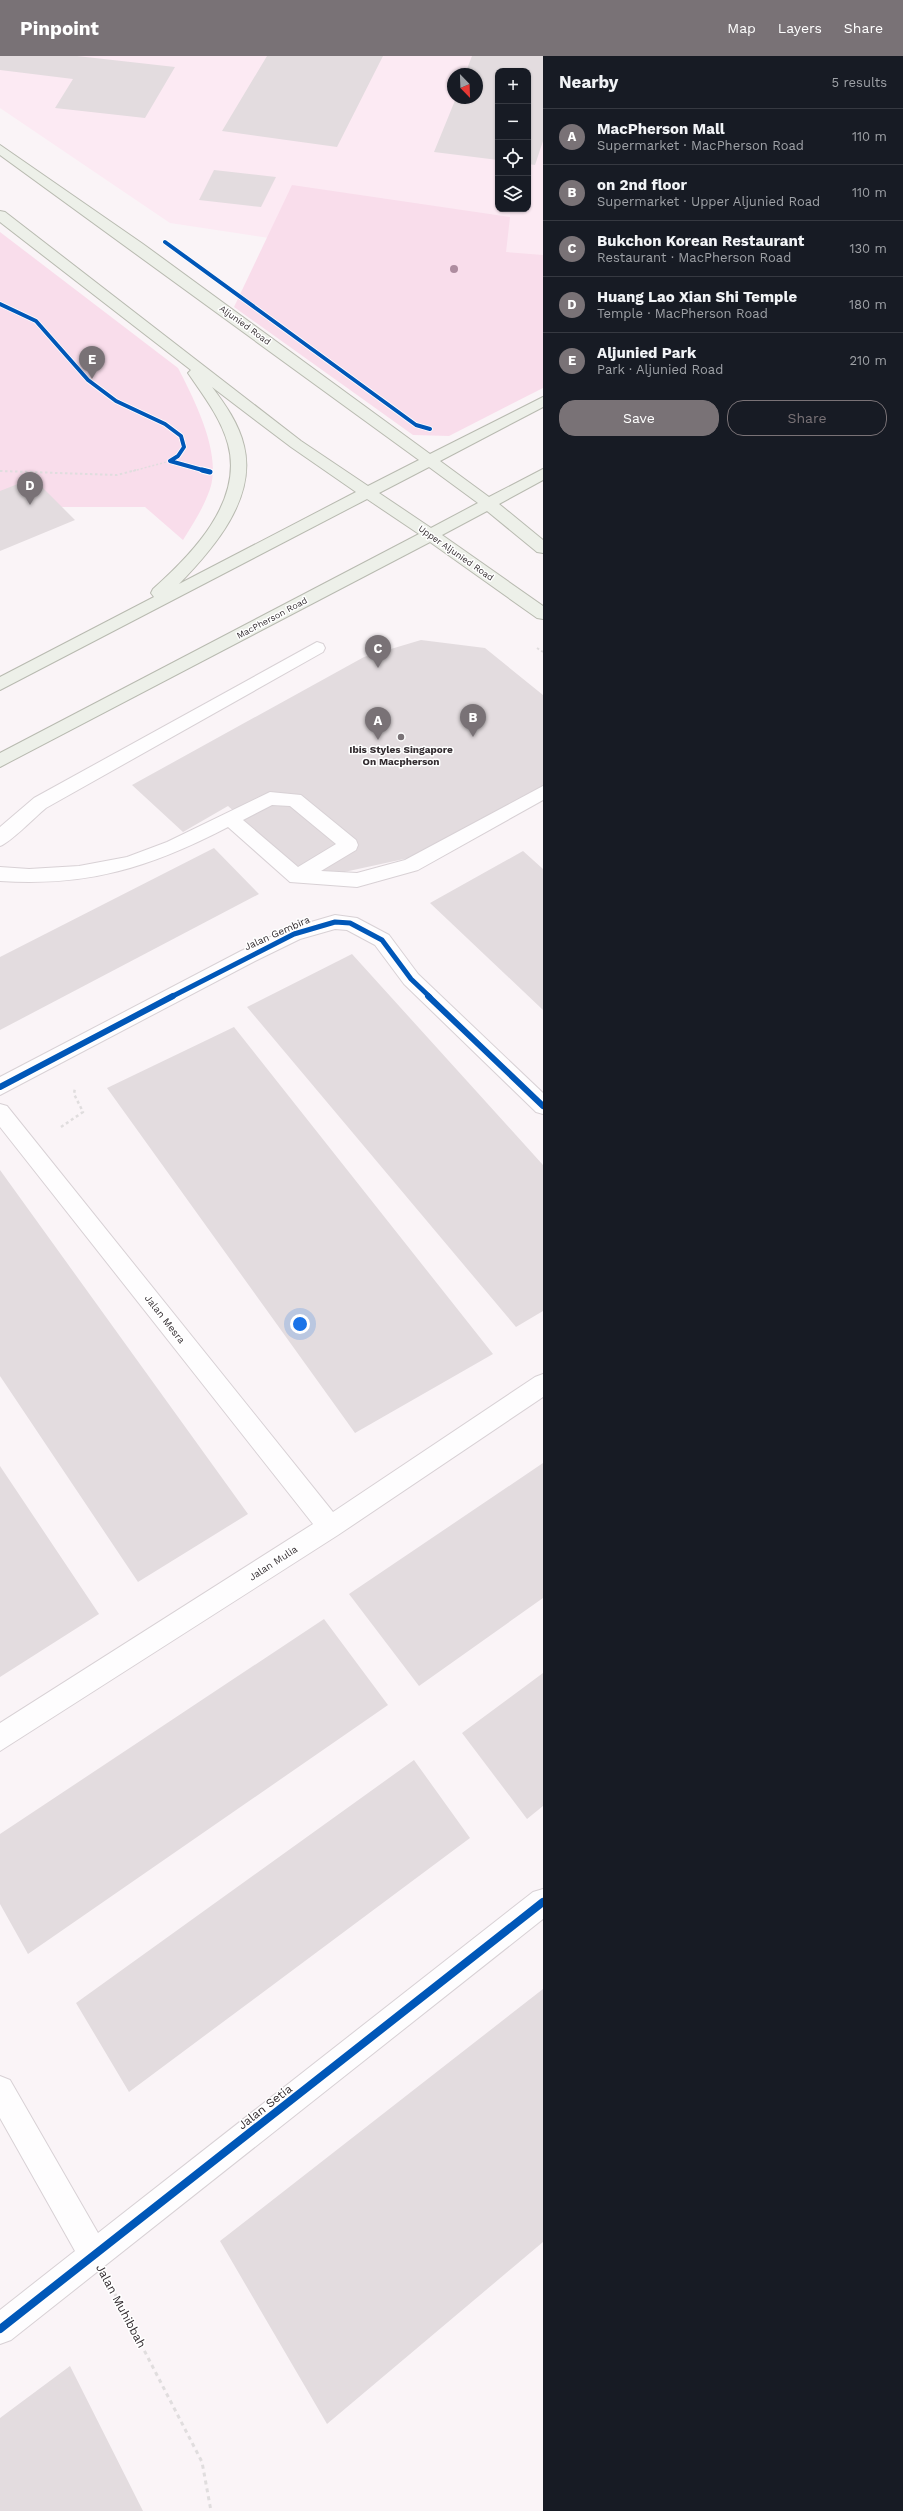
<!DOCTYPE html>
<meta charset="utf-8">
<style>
body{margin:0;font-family:"Work Sans",sans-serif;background:#20242c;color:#f1f3f6}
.controls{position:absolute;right:12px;top:12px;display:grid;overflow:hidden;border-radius:8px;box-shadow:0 1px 3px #0004}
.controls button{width:36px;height:36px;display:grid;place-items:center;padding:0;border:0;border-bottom:1px solid #363941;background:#171b24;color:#f1f3f6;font:20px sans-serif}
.compass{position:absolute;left:447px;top:12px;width:36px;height:36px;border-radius:50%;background:#171b24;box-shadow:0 1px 3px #0004;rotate:157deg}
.you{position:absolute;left:300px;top:1268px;width:14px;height:14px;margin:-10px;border:3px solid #fff;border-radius:50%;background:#1a73e8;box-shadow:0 0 0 6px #1a73e833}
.badge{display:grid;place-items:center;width:26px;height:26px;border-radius:50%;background:#797276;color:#fff;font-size:13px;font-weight:700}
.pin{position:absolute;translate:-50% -33px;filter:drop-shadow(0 1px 2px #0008)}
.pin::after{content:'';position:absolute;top:21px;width:14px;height:12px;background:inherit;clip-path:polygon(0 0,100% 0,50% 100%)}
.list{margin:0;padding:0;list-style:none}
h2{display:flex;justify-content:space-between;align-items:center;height:52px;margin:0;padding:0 16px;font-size:17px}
h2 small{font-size:13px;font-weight:400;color:#9ea1a6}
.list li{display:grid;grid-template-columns:26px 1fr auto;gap:12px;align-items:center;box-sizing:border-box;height:56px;padding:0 16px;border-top:1px solid #363941}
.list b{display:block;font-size:15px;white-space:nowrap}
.list p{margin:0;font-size:13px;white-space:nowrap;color:#9ea1a6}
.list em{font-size:13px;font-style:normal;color:#9ea1a6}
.actions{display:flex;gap:8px;padding:12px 16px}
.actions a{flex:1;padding:9px 0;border:1px solid #797276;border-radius:16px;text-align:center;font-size:14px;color:#797276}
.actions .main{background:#797276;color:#fff}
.icon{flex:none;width:22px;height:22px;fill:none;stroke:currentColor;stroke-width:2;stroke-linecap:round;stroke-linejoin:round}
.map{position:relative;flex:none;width:543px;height:2455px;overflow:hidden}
header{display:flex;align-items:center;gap:24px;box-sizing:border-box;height:56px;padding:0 20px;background:#797276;color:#fff}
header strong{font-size:19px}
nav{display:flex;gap:22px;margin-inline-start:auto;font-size:14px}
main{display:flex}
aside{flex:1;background:#171b24}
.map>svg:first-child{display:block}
.built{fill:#fceaf3;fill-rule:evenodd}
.green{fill:#f9ddeb}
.building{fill:#e3dcdf}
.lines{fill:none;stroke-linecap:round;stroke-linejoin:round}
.minor-casing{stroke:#d8d1d5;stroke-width:2}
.major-casing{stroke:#b8bab0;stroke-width:2}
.path-far3{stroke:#e0ddde;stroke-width:1.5;stroke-dasharray:2 2;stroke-linecap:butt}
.path-far2{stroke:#e0ddde;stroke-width:2;stroke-dasharray:2.5 2.5;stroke-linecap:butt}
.path-far1{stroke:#e0ddde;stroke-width:2.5;stroke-dasharray:3 3;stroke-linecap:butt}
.path{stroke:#e0ddde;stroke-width:3;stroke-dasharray:4 4;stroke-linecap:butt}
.minor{fill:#fefdfe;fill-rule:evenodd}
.major{fill:#edf0e9;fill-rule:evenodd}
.cycleway-far3-casing{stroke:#fff;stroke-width:5.5}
.cycleway-far2-casing{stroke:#fff;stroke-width:7}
.cycleway-far1-casing{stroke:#fff;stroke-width:8}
.cycleway-casing{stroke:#fff;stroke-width:10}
.cycleway-far3{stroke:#0057b8;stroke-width:4}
.cycleway-far2{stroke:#0057b8;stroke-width:5}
.cycleway-far1{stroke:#0057b8;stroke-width:6}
.cycleway{stroke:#0057b8;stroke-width:8}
.tree{fill:#ae8c9f}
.poi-dot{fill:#797276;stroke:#fff;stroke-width:1.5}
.labels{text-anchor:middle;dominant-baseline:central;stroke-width:3;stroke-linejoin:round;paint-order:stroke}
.far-street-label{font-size:9px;fill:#332c30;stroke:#fff}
.poi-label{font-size:10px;font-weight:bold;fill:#332c30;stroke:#fff}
.street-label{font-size:10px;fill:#332c30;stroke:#fff}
.near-street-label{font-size:12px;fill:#332c30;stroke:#fff}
</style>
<header>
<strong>Pinpoint</strong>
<nav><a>Map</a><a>Layers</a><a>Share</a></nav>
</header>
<main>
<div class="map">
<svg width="543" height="2455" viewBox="0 0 543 2455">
<rect width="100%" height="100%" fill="#faf4f7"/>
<path class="built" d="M0,0h543v220l-58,-5 -315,-48 -170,-115zM498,15h30v138h-30zM453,18h24v24h-24z"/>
<path class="green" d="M292,129l218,32 -4,35 37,3v133l-94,48 -36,-1 -179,-128z
M0,176l178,136c16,31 44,85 32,121 -6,18 -17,35 -27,51l-38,-33h-145z"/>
<path class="building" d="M0,0h77l98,11 -30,51 -90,-10 18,-29 -73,-9z
M267,0h116l-46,91 -115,-16z
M472,0h71v85l-8,24 -7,-1v-93h-30v89l-64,-8 22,-54h21v-24h-12z
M214,114l62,7 -15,30 -62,-7z
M33,422l42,42 -75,31v-60z
M421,584l64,8 58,47v94l-116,65 -92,20 -41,-9 -66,-59 -45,26 -51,-47 232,-128z
M214,792l45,46 -259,136v-73z
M523,795l20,18v141l-113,-107z
M352,898l191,211v146l-27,16 -269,-320z
M234,971l259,327 -138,79 -248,-345z
M0,1114l248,344 -110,68 -138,-206z
M543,1407v135l-124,88 -70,-92z
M0,1410l99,148 -99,63z
M324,1563l64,86 -360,249 -28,-50v-70z
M543,1617v133l-16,13 -65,-86z
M414,1704l56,78 -341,254 -53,-89z
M543,1933v253l-216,182 -107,-183z
M70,2310l73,145h-143v-93z"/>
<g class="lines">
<g class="minor-casing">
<path id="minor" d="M317,586l6,2 2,4 -2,4 -277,156c-10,8 -36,35 -46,38v-19l34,-29z
M543,730v14l-125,70 -61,17 -67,-5 -62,-55c-77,40 -140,60 -228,54v-14l29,2 50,-3 48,-9 40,-15 103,-50 31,3 55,45 2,5 -2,5 -35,21 36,2 48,-13zM272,749l18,1 46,38 -38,23 -55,-47z
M335,859l22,3 32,17 29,39 125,119v21l-7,-2 -132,-128 -29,-39 -28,-15 -12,-1 -35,10 -45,22 -255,134v-18l241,-126 46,-22z
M0,1048l7,2 326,406 202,-135 8,-3v23l-205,138 -338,216v-28l313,-199 -313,-397z
M543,1833v30l-532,421 -11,4v-34l75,-59 -75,-133v-42l10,4 88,153 435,-341z"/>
</g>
<g class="major-casing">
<path id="major" d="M0,89l143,99 287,210 113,-57v10l-103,54 49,36 54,-28v11l-44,24 44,36v13l-6,-1 -50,-41 -45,24 101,71v13l-6,-1 -107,-76 -430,225v-14l419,-219 -52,-35 -367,191v-13l154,-80 -3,-4 2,-4c38,-34 91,-87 75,-145 -7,-26 -25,-49 -40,-71l3,-3 -191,-148v-11l5,1 296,229 67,45 51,-26 -419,-305zM212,331l79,60 65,45 -177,92c34,-35 78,-85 65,-138 -5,-22 -19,-42 -32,-59zM429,411l49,36 -47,25 -52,-35z"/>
</g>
<path class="path-far3" d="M133,415l37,-10"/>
<path class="path-far2" d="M0,415l117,4 19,-5
M537,592l6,4"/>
<path class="path-far1" d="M61,1071l22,-15 -9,-18 1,-6"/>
<path class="path" d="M115,2238l87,168 9,49"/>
<use href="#minor" class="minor"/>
<use href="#major" class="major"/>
<g class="cycleway-far3-casing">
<path id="cycleway-far3" d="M165,186l251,183 14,4
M0,248l36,17 52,59 28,21 49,23 16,12 3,11 -6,9 -8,5 36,10"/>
</g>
<g class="cycleway-far2-casing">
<path id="cycleway-far2" d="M202,414l8,2
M171,941l123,-63 41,-12 15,1 32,17 29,39 19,18"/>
</g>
<g class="cycleway-far1-casing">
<path id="cycleway-far1" d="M428,940l115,110
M0,1031l173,-91"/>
</g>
<g class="cycleway-casing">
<path id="cycleway" d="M0,2273l543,-427"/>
</g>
<use href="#cycleway-far3" class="cycleway-far3"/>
<use href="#cycleway-far2" class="cycleway-far2"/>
<use href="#cycleway-far1" class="cycleway-far1"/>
<use href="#cycleway" class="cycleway"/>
</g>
<circle class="tree" cx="454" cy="213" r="4"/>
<circle class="poi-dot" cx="401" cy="681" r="4"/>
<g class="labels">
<g class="far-street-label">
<text transform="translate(245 269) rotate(36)">Aljunied Road</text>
<text transform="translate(456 497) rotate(35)">Upper Aljunied Road</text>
<text transform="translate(272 562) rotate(-28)">MacPherson Road</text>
</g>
<g class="poi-label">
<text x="401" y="693">Ibis Styles Singapore<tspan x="401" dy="12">On Macpherson</tspan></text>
</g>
<g class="street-label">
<text transform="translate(277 877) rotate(-24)">Jalan Gembira</text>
<text transform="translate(165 1263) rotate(52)">Jalan Mesra</text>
<text transform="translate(273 1507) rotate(-33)">Jalan Mulia</text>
</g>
<g class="near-street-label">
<text transform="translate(265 2051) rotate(-38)">Jalan Setia</text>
<text transform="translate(121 2250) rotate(62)">Jalan Muhibbah</text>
</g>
</g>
</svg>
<div class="controls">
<button>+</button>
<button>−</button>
<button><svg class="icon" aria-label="locate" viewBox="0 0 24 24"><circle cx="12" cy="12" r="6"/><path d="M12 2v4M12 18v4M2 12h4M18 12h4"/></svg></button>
<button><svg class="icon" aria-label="layers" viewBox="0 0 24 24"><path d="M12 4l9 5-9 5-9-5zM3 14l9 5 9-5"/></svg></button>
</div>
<svg class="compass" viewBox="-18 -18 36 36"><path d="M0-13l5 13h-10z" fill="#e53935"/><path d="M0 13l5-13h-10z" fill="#9ea1a6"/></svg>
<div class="you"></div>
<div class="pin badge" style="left:378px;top:684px">A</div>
<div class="pin badge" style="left:473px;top:681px">B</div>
<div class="pin badge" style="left:378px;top:612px">C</div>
<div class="pin badge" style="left:30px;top:449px">D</div>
<div class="pin badge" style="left:92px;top:323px">E</div>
</div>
<aside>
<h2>Nearby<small>5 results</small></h2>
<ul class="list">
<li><span class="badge">A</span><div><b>MacPherson Mall</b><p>Supermarket · MacPherson Road</p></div><em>110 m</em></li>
<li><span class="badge">B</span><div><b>on 2nd floor</b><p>Supermarket · Upper Aljunied Road</p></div><em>110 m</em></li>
<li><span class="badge">C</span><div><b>Bukchon Korean Restaurant</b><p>Restaurant · MacPherson Road</p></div><em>130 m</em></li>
<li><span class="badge">D</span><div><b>Huang Lao Xian Shi Temple</b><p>Temple · MacPherson Road</p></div><em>180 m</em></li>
<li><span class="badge">E</span><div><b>Aljunied Park</b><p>Park · Aljunied Road</p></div><em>210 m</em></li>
</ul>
<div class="actions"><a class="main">Save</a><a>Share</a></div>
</aside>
</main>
